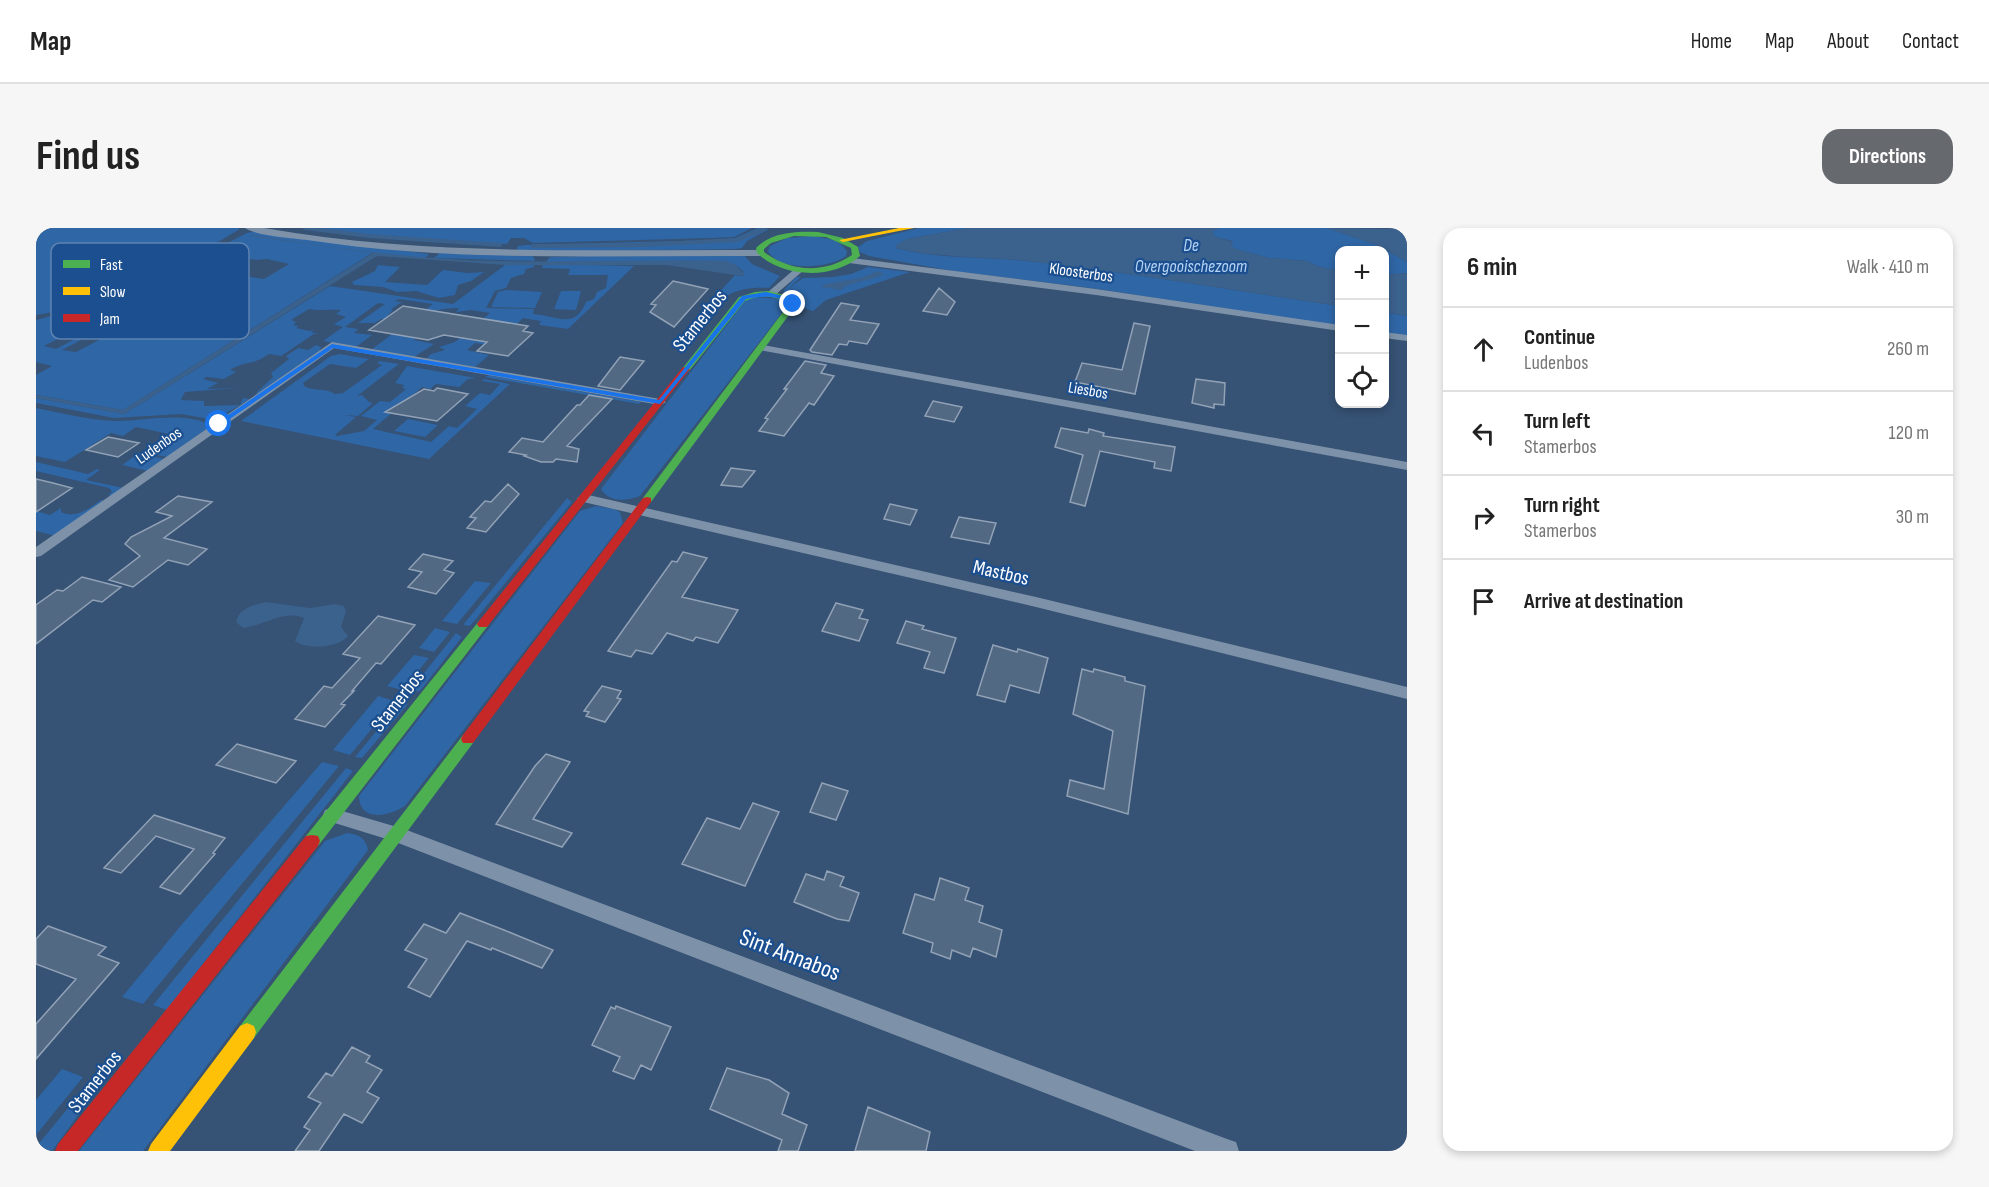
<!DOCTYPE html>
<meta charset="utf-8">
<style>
body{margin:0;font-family:"Sofia Sans Condensed",sans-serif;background:#f6f6f6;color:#222}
.controls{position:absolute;right:18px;top:18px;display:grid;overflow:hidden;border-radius:12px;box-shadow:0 3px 9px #0003}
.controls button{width:54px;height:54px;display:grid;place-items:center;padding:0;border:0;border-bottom:2px solid #e0e0e0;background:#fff;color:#222;font:30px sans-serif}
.stop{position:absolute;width:18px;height:18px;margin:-14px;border:4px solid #1a73e8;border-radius:50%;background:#fff}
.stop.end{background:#1a73e8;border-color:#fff;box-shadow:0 2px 6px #0008}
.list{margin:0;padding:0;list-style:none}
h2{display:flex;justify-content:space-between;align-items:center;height:78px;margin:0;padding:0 24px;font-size:26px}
h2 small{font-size:20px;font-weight:400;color:#767676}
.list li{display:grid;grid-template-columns:39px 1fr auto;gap:18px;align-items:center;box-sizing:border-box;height:84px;padding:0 24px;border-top:2px solid #e0e0e0}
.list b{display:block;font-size:22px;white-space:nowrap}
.list p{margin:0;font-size:20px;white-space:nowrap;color:#767676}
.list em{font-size:20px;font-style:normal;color:#767676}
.icon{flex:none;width:33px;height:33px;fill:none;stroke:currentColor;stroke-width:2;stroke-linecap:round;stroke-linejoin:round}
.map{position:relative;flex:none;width:1371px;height:923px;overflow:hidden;border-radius:18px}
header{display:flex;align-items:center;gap:36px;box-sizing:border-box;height:84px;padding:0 30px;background:#fff;border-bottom:2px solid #e0e0e0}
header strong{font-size:28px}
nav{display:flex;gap:33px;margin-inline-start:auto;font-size:21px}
.intro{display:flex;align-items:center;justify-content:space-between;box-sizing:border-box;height:144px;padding:0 36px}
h1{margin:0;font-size:42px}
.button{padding:15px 27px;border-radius:18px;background:#666a6f;color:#fff;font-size:21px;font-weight:700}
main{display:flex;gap:36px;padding:0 36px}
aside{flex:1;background:#fff;border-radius:18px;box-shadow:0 3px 9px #0003}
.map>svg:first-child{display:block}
.green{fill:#2f66a5}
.water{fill:#3b618d}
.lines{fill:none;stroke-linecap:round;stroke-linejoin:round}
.stream{stroke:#3b618d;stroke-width:4}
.building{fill:#526984;stroke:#92a2b6;stroke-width:1.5}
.street{fill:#7d92a8;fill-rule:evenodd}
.fast{fill:#4caf50;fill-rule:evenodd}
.slow{fill:#ffc107;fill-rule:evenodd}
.jam{fill:#c62828;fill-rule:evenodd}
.route{fill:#1a73e8}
.labels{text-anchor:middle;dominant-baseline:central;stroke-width:4.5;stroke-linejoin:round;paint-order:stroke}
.far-street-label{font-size:16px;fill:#fff;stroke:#1b4f8f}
.far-water-label{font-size:18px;font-style:italic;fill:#b5d3f5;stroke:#1b4f8f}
.street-label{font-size:20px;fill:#fff;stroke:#1b4f8f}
.near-street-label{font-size:24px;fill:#fff;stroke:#1b4f8f}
.key{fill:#1b4f8f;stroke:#5f84b1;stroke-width:1.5}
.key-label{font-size:16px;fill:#fff}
</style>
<header>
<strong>Map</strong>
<nav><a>Home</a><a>Map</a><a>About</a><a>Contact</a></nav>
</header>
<div class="intro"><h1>Find us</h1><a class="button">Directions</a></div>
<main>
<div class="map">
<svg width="1371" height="923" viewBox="0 0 1371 923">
<rect width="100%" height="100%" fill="#365274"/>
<path class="green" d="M0,0h202l2,1 -52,31 -34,-5 -57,29 20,4 -4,3 9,2 -24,12 -42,-7 -5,2 32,7 -47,8z
M270,0h446l-18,9 -23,1 -178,5 -9,-5h-13l-4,6 -113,-5z
M722,0l11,1 -22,12 -5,7 -7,1 -219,3 2,-6 7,-1 189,-5 21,-2z
M883,0h49l-61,11 -11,9c45,12 94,8 141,14 101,12 202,29 302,44v20l-248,-38 -138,-17 -84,-15 -9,-4 -2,-5 9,-6z
M1183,0h108l50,17 30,17v11l-22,2 -1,-25h-44l-1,21 -22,-5 -10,-5 -38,-3 -34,-9 -4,-3 1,-5 -17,-4 -3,-6z
M221,3l172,23 -4,4 -53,-5 -249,157 -87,-15v-20l16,-9 -16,-4v-42l26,-7 35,6 -53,27 12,3 53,-28 6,1 -53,28 14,2 59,-31 28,4 7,-3 -8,-2 47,-27 -16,-3 31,-17 40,6 25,-15 -22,-5 -10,1 -41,-6v-5l31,-16z
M776,8c13,2 27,3 35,15l-1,5c-17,13 -67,16 -78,-5l2,-5 17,-8z
M404,25l93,3 2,5 -101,-3z
M642,26l66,1 8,9 28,12 -11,12c-12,-1 -26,0 -37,5 -8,4 -9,7 -19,6l22,-24 9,1 -1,-5 -9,-7 -189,-1 5,-6z
M498,35v4l-8,2 -2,5 -13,4 -5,10 -11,3 -9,17 48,1 -1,5c23,1 41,17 53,-12l8,-3 3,-7 9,-4 2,-13h-40l2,-6 -28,-1 1,-4 91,2 -66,63 -29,-4 2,-4 -18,-3 -29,28 -19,-3 -8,7 22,5 -14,12 -49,-8 5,-5 14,-4 -6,-3 16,-5 35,-29 -19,-3 -15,2 3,-4c-43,1 -24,12 -45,32l20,4 -20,13 -42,-8 61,-45 -34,-5 -4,2 7,1 -11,7 2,1 -5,5 3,1 -6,3h-4l-6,4h-17l27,-19 -7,-1 -33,24 13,2 -4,4 18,2 -16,12 -33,-6 20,-14 -9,-3 12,-7 -10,-3 5,-4c-13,-1 -19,1 -32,-1l-18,11 5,2 -3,3 6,1 -3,2 14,3 5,-2 -4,3 7,2h-4l-33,22 -12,-2c-17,12 -23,6 -39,16l6,2 -12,7 -17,-2 -4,2 15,4 -11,6 32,-1 -54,4 -4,8 23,1v5l36,-1 3,-7 7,1 -35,21 -34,-6 -67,4 -78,-15v-5l88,16 206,-128 123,18 52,-39z
M342,37l22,2 -15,15 42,3 16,-15 25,3 16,-1 -13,9 -13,4 -3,10 -16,3 -23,-7 -19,1 -14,-5 -29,-2 -2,-3 23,-11z
M832,39l42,5 -84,28 -13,11 -15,-5 -3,-6 -12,-9 13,-14h5l-13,12 15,-11 30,-1 18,-3z
M470,62l36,2 -7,16 -44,-1 7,-15z
M525,63h20l-5,19 -22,-1z
M716,69l28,2 8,6 -148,191c-13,5 -31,7 -39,-7l145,-189z
M673,76l9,4 -26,31 -11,-2z
M1348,84l23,4v20l-22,-3z
M280,117l5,2 -1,4 -60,43 -4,-1 17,-16 -2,-4 18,-14 -3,-3 12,-8 10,2z
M304,126l29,5 -13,9 -26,-4 -27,19 1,3c10,6 21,1 31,8l8,-1 39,-28 -5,-2 3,-2 19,3 -42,32 5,-1 7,7 4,1 -15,13 -14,-1 12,2 -21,18 2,1 27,-5 13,-11 -16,-4 19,-15 10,1 16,-13 -4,-1 2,-3 -9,-2 12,-17 69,12 -8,1 -9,8 -23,-3 -6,5 -8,-2 -49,42 58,13 18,-16 8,2 20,-19 -12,-3 15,-13 10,2 10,-11 -18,-3 2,-2 26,5 -81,75 -188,-38 90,-65z
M453,147l152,27 -2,2 -154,-27z
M0,180c26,5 52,12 78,13 29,1 72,-11 97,5l-44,31 -26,-5 18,-12 11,2 8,-6 -42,-9 -13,9 -12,-3 -46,29 -29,-6z
M372,191l30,6 -13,12 -31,-6z
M103,225l26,6 -17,12 -26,-6z
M0,234l52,12 9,-5 3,1 -14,10 38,8 -11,8 -5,-1 4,-3 -3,-4 -73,-17z
M531,270l5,4 -102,124 -7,-1z
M65,272l4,1 -49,35 -20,-5v-20l14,4 11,-7v4c15,7 27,-3 40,-12z
M560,278l18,3 6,3 3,11 -218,283c-16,10 -45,17 -46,-10l221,-285z
M439,353l16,2 -34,41 -15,-3z
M399,400l15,4 -16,20 -15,-4z
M420,405l6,4 -42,54 -11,1z
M378,427l15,3 -27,32 -15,-4z
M342,468l17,5 -45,54 -17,-5z
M365,473l7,3 -46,54 -7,-1z
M286,534l17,4 -196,238 -21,-7 61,-74z
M310,540l7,3 -186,239 -14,-5z
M311,605c11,1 19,5 21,17l-225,301h-64l246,-310z
M26,841l21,8 -47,58v-35z
M55,852l7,8 -46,63h-16v-4z"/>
<path class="water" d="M932,0h251l-7,3 3,6 18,5 -2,3 4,4 34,9 38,3 10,5 22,5v35c-100,-15 -201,-32 -302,-44 -47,-6 -96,-3 -141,-14l1,-4 10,-5z
M1291,0l80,1v33l-30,-17z
M216,7c60,9 121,19 181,23 98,7 195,1 293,3l8,3 11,10 -1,2 -9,-1 -69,-10h-161l-128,-9 -253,158 -88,-16v-3l87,15 250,-157 -123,-17z
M842,43l6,3c-12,7 -34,7 -43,16l-20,-3 5,-3 35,-6z
M1371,45v43l-22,-4v-37z
M230,374l44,6 25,-4 9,2 2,5 -5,16 7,9c-9,12 -41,14 -53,5l9,-23c-19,-9 -41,8 -61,10l-7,-6c3,-14 17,-17 30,-20z"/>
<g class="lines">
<path class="stream" d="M269,0l64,8 131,9
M497,18l105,-1 99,-5 27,-11"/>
</g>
<path class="building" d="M637,53l35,8 -34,38 -24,-15 6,-7 -5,-1z
M903,60l16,14 -8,13 -24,-4z
M805,75l18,3 -9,14 29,4 -12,20 -18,-3 -2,4 -8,-1 -7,11 -20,-3 -2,-2z
M367,78l125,20 -5,5 10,2 -25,23 -31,-5 10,-9 -43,-7 -16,5 -59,-10z
M1098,95l16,3 -15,68 -60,-12 7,-19 40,7z
M584,129l24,4 -24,29 -22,-4z
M769,133l21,4 -5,8 13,3 -20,29 -5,-2 -25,33 -25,-5 9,-12 -3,-1 22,-29h-3z
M1160,151l29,4 -1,22 -10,-1v4l-22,-5z
M401,160l31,6 -31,27 -52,-9 39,-23 10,2z
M553,167l23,4 -45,47 12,3 -2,13 -21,-3 -3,3h-12l-17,-6 2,-1 -17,-3 13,-14 21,4 34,-37h3z
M897,173l29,6 -8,15 -29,-6z
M1025,200l27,5 1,-4 15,4 -1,3 72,11 -4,24 -17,-3 1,-6 -55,-11 -15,55 -15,-4 13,-47 -28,-8z
M72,209l31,6 -21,14 -32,-7z
M695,240l24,3 -13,16 -21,-2z
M0,251l17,4 19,5 -36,24z
M472,256l11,10 -33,38 -19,-4 9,-10 -6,-1 15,-16 6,1z
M142,268l34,6 -48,36 43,11 -19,16 -20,-5 -35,27 -24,-7 31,-24 -15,-12 6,-7 41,-21 -16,-4z
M854,276l27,6 -7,15 -26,-6z
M923,289l37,6 -7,21 -38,-7z
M647,324l24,6 -25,39 56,13 -20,33 -22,-6 -3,4 -26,-8 -15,21 -16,-4 -5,7 -23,-6 64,-90 5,1z
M387,326l30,7 -9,9 10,3 -18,21 -28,-7 14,-15 -13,-3z
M46,349l39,10 -19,15 -9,-2 -57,44v-39l21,-15 6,1z
M800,375l27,7 -4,8 9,2 -9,21 -37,-10z
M342,388l37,9 -34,39 -5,-1 -24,28h2l-13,13 4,1 -20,22 -30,-8 29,-33 8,2 28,-30 -17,-4z
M870,393l18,5 -2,3 34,9 -12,35 -20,-5 6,-16 -33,-9z
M957,417l24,7 1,-3 30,9 -9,35 -29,-8 -5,17 -28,-7z
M1046,441l11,3 1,-3 31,8v4l20,5 -17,128 -61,-18 3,-16 34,9 9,-58 -40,-17z
M566,458l19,5 -4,7 4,1 -16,23 -19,-6 3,-4 -5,-1z
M201,516l59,17 -20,22 -60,-18z
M510,526l24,8 -37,57 39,14 -10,14 -66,-23 39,-58z
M786,555l26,8 -12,29 -26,-8z
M717,575l26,9 -34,74 -63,-22 25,-46 33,11z
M118,587l71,23 -12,15 2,1 -35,40 -20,-7 34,-38 -38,-13 -35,37 -17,-5z
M791,643l17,6 -4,9 19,7 -10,28 -12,-2 -43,-17 12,-28 18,6z
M904,650l29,10 -4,12 18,6 -4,16 23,8 -6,27 -23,-9 -3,9 -18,-7 -2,9 -19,-7 2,-9 -30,-10 12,-39 19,6z
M424,685l44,17 49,20 -11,18 -50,-20 -1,2 -24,-9 -37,56 -22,-10 19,-28 -22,-9 19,-26 22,9z
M12,698l58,21 -8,8 21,8 -83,96v-35l40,-45 -40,-15v-25z
M580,778l55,21 -20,43 -10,-5 -7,14 -21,-8 7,-14 -28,-12 19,-38 4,2z
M316,819l18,9 -4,6 16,8 -15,22 12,6 -17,25 -18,-9 -25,37h-24l15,-21 -6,-3 17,-24 -13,-6 18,-24 6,3z
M691,840l42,12 20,13 -7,21 25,11 -9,26h-20l4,-11 -72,-31z
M832,879l62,25 -4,19h-71z"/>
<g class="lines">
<path class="street" d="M209,0h19c166,29 329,21 497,22l4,3 -4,3c-152,-1 -304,7 -454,-16 -16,-2 -50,-4 -62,-12z
M816,30l244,31 244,36v6l-244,-36 -247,-32v-4z
M761,39l8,2 -31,27h-6v-4z
M1348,104l23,3v6l-23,-3z
M296,114l328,57 6,3 -6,3 -326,-57 -293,208 -5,1v-10z
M727,117l644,117v8l-648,-120v-4z
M548,266l452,103 371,90v12l-371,-92 -457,-106 -2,-3z
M296,580l72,21 823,310 9,3 3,9h-44l-802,-310 -68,-21 -2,-5 2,-5z"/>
<path class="fast" d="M782,4l25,6 15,9 2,9c-27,24 -77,22 -103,-3l-1,-5c15,-16 41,-17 62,-16zM758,8l32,1 25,11 1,7c-28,19 -61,17 -88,-3v-3l7,-6z
M733,63l15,4 13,9 -146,198h-8v-4l146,-194c-14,-9 -29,-10 -44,-3l-56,70 -7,-2 57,-72 16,-5z
M447,392l6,4 -2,3 -169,219 -6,1 -6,-1 -2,-5 2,-5 173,-215z
M432,506l5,1 2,4 -2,4 -219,295 -7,3 -7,-3 -2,-6 2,-6 223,-291z"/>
<path class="slow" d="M863,0h15l-71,14 -4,-2z
M211,795l7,3 2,6 -2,6 -84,113h-22l3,-7 89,-118z"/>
<path class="jam" d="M647,139l7,2 -203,258h-8l-2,-3 2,-3z
M611,269l4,1v4l-178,241h-10l-2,-4 2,-4 180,-237z
M276,607l6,1 2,5 -2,5 -240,305h-23l3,-7 248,-308z"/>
</g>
<path class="route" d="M730,64l22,5 8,7 -5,1c-14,-11 -28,-9 -45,-6l-86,105 -327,-56 -112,77 -6,-1 117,-80 327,56 83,-104z"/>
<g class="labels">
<g class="far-street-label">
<text transform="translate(1045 45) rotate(8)">Kloosterbos</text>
<text transform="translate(1052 163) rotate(10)">Liesbos</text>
<text transform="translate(123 218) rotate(-35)">Ludenbos</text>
</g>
<g class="far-water-label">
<text x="1155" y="17">De<tspan x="1155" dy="21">Overgooischezoom</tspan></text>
</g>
<g class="street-label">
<text transform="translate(664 93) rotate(-51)">Stamerbos</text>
<text transform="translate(965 345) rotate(13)">Mastbos</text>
<text transform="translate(362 473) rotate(-52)">Stamerbos</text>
<text transform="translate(59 854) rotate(-52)">Stamerbos</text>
</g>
<g class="near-street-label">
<text transform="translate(754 727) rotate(21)">Sint Annabos</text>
</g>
</g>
<rect x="15" y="15" width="198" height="96" rx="9" class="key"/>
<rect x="27" y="32" width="27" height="8" fill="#4caf50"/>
<rect x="27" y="59" width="27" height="8" fill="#ffc107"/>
<rect x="27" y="86" width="27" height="8" fill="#c62828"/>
<g class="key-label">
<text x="64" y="42">Fast</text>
<text x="64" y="69">Slow</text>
<text x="64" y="96">Jam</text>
</g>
</svg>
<div class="controls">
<button>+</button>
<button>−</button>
<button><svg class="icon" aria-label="locate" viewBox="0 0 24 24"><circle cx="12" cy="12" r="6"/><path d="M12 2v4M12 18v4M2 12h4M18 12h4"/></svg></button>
</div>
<div class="stop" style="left:183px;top:196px"></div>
<div class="stop end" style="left:757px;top:76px"></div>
</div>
<aside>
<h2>6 min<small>Walk · 410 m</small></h2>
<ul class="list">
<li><svg class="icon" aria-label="ahead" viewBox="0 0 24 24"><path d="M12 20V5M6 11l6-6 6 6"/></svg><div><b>Continue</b><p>Ludenbos</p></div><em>260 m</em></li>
<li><svg class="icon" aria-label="left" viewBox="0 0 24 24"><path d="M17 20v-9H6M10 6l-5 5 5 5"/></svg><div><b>Turn left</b><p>Stamerbos</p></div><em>120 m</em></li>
<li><svg class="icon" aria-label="right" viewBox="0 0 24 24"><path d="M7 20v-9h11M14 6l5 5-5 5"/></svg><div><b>Turn right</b><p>Stamerbos</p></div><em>30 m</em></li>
<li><svg class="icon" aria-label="arrive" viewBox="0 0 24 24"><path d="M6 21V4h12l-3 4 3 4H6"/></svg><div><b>Arrive at destination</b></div></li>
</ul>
</aside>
</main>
